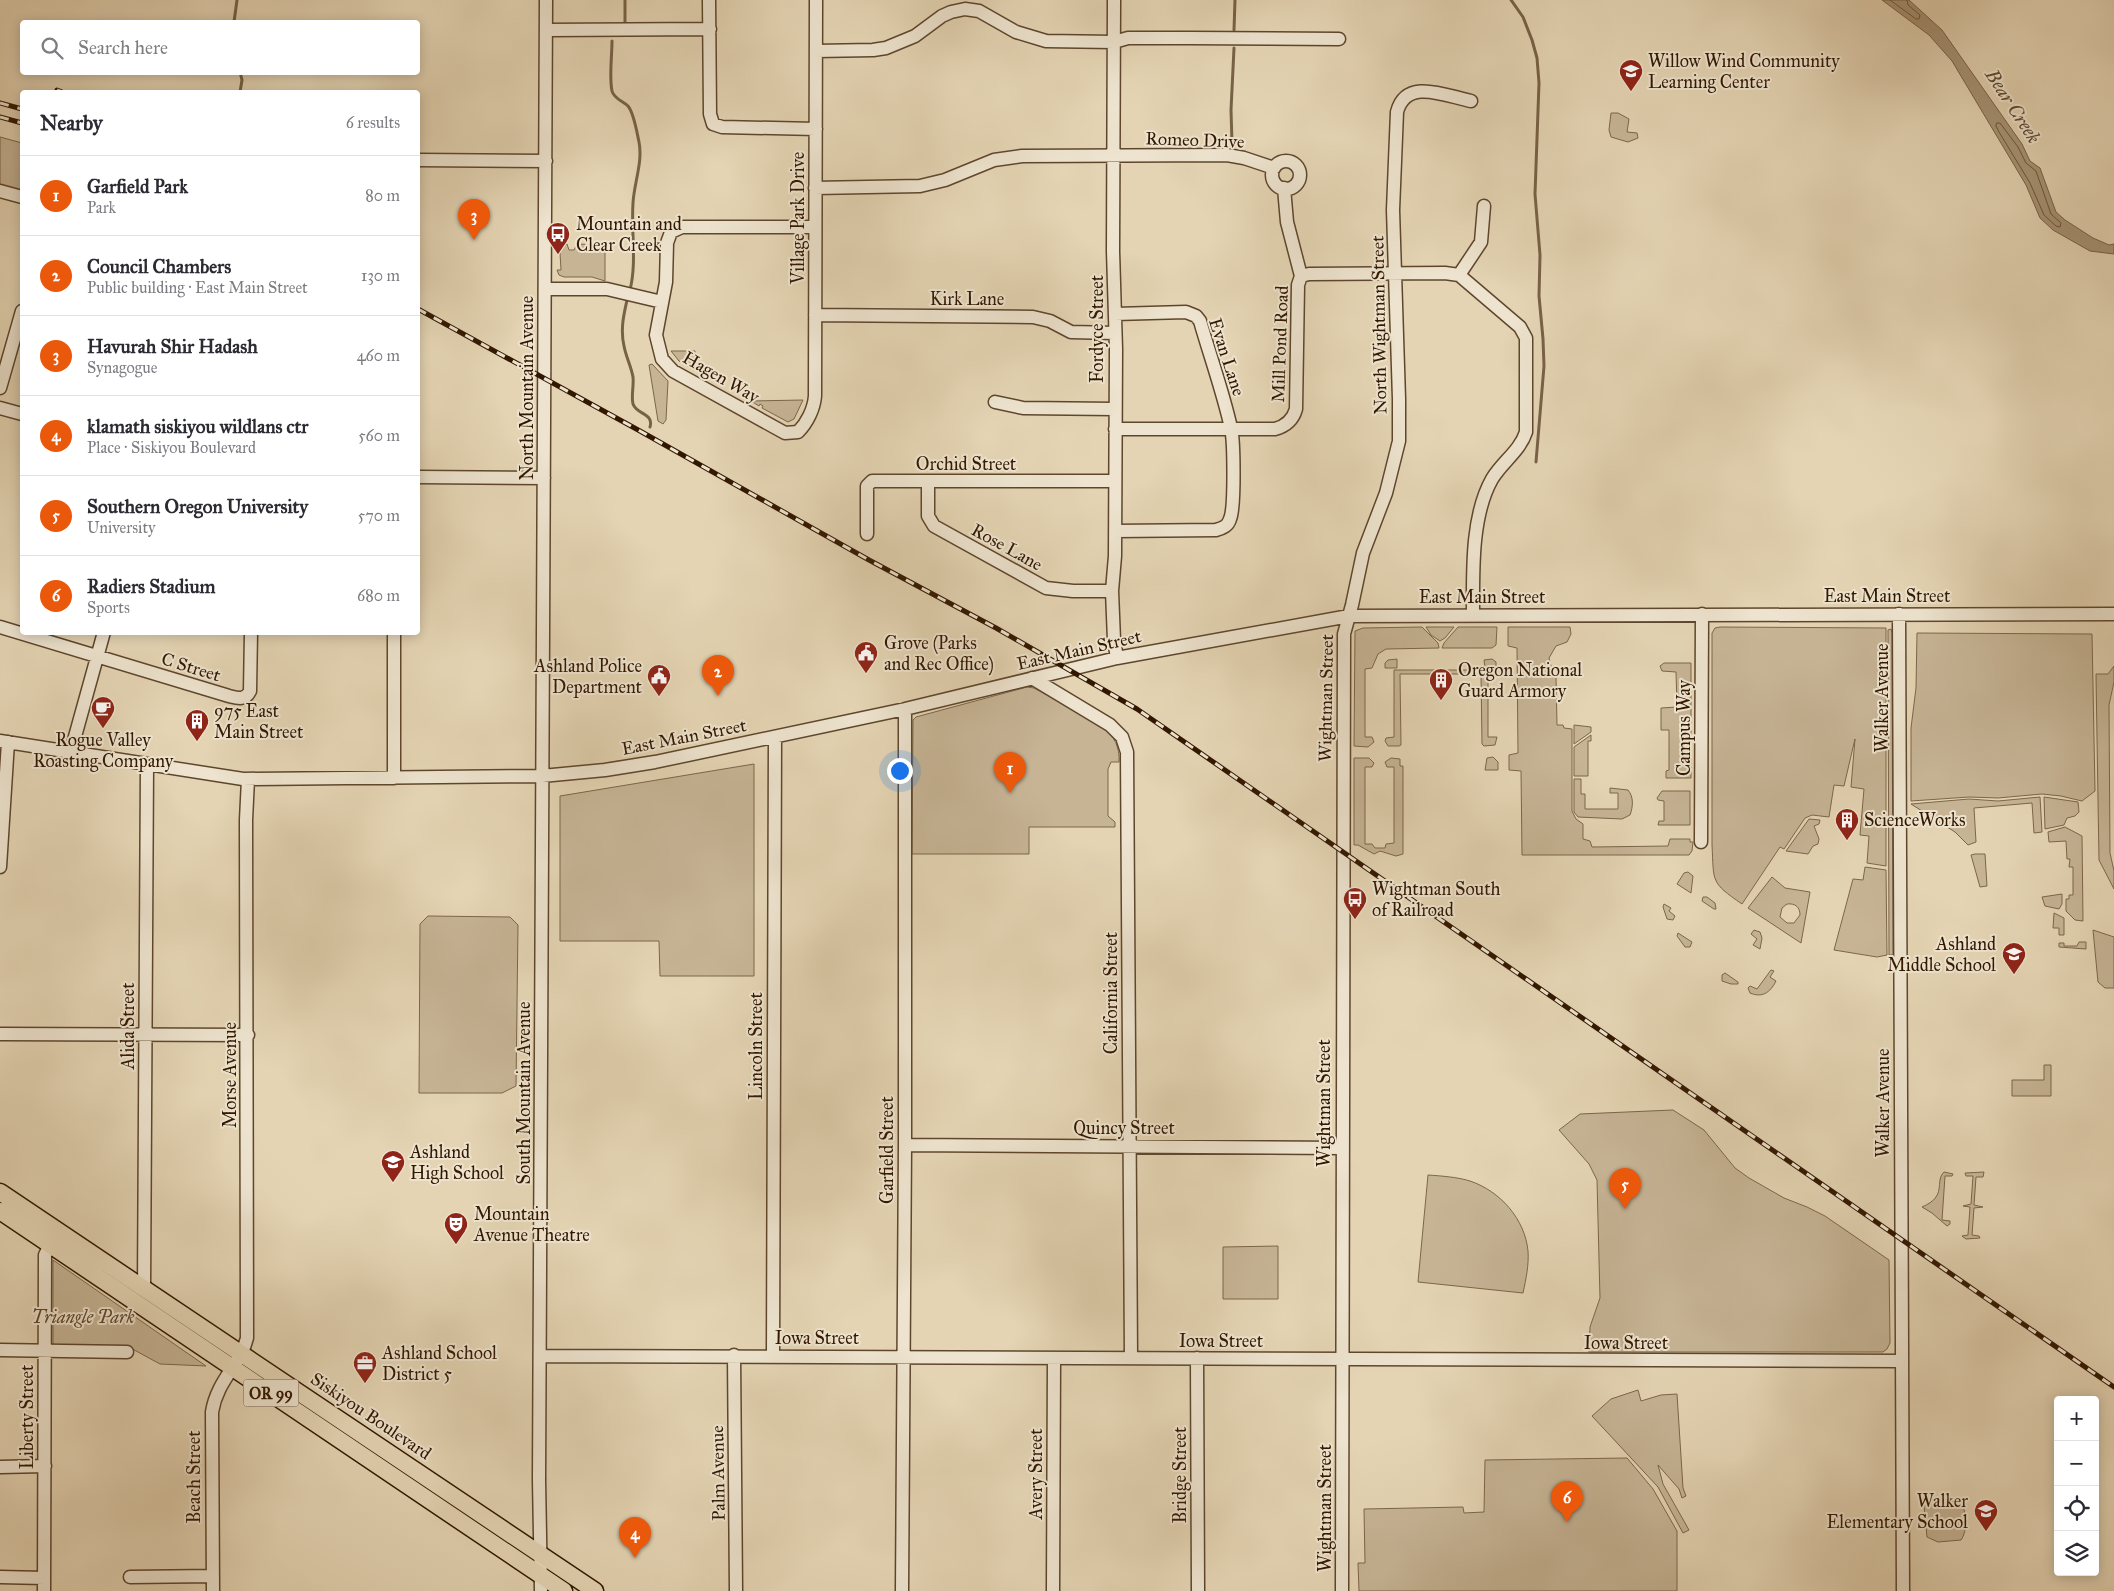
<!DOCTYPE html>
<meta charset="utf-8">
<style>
body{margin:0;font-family:"IM FELL Great Primer",serif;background:#f7f7f7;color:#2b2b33}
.controls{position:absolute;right:15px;bottom:15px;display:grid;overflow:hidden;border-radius:5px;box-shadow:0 2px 12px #0003}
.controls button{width:45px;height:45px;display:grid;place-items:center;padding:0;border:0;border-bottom:1px solid #e1e1e2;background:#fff;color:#2b2b33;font:25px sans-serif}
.you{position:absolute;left:899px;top:770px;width:18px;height:18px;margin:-12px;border:4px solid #fff;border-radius:50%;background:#1a73e8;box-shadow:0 0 0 8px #1a73e833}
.badge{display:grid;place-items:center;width:32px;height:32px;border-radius:50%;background:#ea580c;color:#fff;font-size:16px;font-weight:700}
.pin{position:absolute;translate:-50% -41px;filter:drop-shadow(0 1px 2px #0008)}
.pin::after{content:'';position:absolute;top:26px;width:18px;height:15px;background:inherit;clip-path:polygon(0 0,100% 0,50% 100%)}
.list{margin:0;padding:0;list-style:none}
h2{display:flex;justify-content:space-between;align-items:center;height:65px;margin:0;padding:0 20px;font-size:21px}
h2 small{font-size:16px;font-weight:400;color:#7c7c81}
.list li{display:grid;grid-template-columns:32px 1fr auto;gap:15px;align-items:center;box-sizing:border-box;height:80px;padding:0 20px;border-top:1px solid #e1e1e2}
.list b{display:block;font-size:19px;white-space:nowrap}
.list p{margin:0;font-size:16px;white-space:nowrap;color:#7c7c81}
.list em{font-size:16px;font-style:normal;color:#7c7c81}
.icon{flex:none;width:28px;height:28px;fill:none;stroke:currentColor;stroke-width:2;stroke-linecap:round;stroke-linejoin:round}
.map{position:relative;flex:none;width:2114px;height:1591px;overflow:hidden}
.search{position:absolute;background:#fff;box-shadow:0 2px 12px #0003;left:20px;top:20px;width:400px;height:55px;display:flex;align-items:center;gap:12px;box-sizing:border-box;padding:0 18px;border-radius:5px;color:#7c7c81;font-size:19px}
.panel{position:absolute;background:#fff;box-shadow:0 2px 12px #0003;left:20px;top:90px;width:400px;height:545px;border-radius:5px}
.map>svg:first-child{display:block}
.green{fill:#c6b495;stroke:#7c664a;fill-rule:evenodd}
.water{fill:#a79476;stroke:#786247}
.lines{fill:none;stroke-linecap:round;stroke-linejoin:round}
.shore{stroke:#6c563b;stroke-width:1}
.stream{stroke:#786247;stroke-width:3}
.minor-casing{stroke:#5e462d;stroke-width:15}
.major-casing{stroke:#321700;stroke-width:19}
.minor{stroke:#ede3ce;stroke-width:12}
.major{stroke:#e4d4b3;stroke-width:16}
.rail-casing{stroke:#321700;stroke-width:5}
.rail{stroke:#ede3ce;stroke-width:3;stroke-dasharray:9;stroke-linecap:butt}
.labels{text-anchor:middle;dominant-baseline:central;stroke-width:4;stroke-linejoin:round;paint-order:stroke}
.shield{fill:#ede3ce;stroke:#6a543e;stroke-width:1}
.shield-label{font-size:16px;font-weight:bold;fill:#321700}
.poi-label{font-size:18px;fill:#321700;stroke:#ede3ce;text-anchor:start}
.street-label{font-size:18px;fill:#321700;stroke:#ede3ce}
.park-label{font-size:18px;font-style:italic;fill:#5e462d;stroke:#ede3ce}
.water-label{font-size:19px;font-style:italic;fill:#61492f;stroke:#ede3ce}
</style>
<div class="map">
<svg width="2114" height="1591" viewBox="0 0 2114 1591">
<rect width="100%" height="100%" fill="#e4d4b3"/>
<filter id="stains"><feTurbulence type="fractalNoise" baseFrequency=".004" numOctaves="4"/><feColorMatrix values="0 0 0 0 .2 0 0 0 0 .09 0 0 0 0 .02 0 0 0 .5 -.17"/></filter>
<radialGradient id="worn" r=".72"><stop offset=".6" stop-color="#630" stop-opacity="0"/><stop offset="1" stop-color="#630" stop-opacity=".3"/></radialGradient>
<path class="green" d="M1611,113h7l11,6 -2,13 10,1 1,5 -10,4 -17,-5 -2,-7z
M0,137l22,6v54l-22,-6z
M557,244h10l2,6h5l3,-6 28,1v36l-13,-4h-28l-5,-2 -2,-5h4l-1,-17h-3z
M671,351h24l-1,19 -15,-9z
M652,364l16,17 -2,39 -3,4 -5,-3 -9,-56z
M803,400l-9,19 -6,3 -26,-14 1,-2 -3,-2 -1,2 -8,-5z
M1422,627l16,16 1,5 -53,1 -8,5 -6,14 -7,1v68h7l2,5 -6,5 -14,-1 1,-115 8,-3z
M1426,627h28l-9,11 -5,3 -9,-6z
M1458,627h39l-1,18 -4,3h-50l2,-5z
M1508,627h62l1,7 -4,8 -11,4 -7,12 3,12 4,7 1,48h6l1,3 8,1v82l4,8 7,5v15l7,2 2,6 76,-1 2,-7h20v3h3l-1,9 -3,4h-167l-1,-84 -12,-1v-15l9,-2 -1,-105 -9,-2z
M1720,627l166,1v238l-19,-3 2,-27 -9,-1 4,-46 -13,-2 4,-48 -11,47 -10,-1 -5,32 -17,-2 -7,3 -21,31 -4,-2 -38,57c-32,-22 -28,-22 -30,-59v-212l3,-5z
M1891,629l1,4 1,322h-4l-1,-325z
M1917,633l175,1 3,157 -13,10 -21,-5 -19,-2 -44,4 -29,-1 -58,4v-73l5,-40z
M1397,659v9h-12v-5l3,-3z
M1492,659l4,3v5l-11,1 -1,-8z
M1664,663h27v115h-25v-7l3,-1v-40h-8v-22l16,-1 -1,-35 -14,-1 -2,-5z
M2114,666v16l-5,23 1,148 4,18v18l-15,-29 -3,-186h12z
M1394,670h44v4h-38l1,71 -2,1h-11l-3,-5 1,-3 8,-1z
M1444,670h44v67h9l-2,8 -11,1 -2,-2 -1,-70h-37z
M1027,687l7,1 70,38c10,11 16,21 15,36h-8l-3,7v47l7,6v5h-86v27h-117l1,-134 3,-3z
M1574,725l17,2v5l-17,12z
M1591,735v6h-3v35h-14v-29z
M1493,757l5,5v8h-13l2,-12z
M1354,758h15l5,5 -2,4h-7v77h7l3,4h10l1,-4 8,-1v-76h-7l-2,-5 6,-4 9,1v7h3v88l-7,2 -16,-5 -6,3 -16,-9h-4z
M754,764v212h-94l-1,-35h-99v-145z
M1574,779h7v15h4v15h33v-16h-8v-5l18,2c6,7 5,17 2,25l-8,4 -44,-2 -4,-5z
M1662,791h28v34h-32l1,-4h5v-20l-6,-1 -1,-2z
M2040,797l2,35 -8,1 -2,-30 -58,5 2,34 -8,3 -13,-13 -44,-28 58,-5 29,2z
M2044,797l34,5 1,10 -4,4 -8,2 -3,7 -19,4z
M1809,819l11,1 -1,4 -5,2 5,13 -1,5 -5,2 -5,8 -22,-3z
M2065,827l17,9 1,85 -8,-1 -9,-9v-12h3v-4h4v-28h-4l1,-8h-3l-1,-18 -17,1 -1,-10z
M1975,854h10l2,32 -7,1 -9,-32z
M1865,867l21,3 1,85 -10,2 -43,-7 19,-71 10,1z
M1688,872l5,4 -2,17 -14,-9 7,-11z
M1772,877l13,11 25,4 -9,51 -53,-35zM1787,904c8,-1 13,3 13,11l-6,8h-7l-7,-6 2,-9z
M2062,894v10l-3,5 -14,-3 -3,-9z
M1703,897h4l8,6 1,6h-2l-12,-8z
M1664,904l7,4 -2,3 6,5 -2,4 -6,-1 -4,-12z
M2054,913l10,5v17h-5v-7h-6z
M428,916l82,1 8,8 -2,161 -14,7h-83l1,-169z
M1754,930l6,2 2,6 -2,11 -7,-4 4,-6 -6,-5z
M2093,930l21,7v51h-9l-7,-6z
M1678,933l14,9 -2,5h-5l-8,-11z
M2079,942h7v7l-27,-2v-4h5v3h13z
M1771,970l3,1 -4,6 6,4c-6,12 -14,17 -26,12l-2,-5 2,-2 7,3z
M1725,973l13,9v2h-7l-9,-3v-6z
M2044,1065h7v31h-39v-16h32z
M1673,1110l31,20 31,38 14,10 35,20 23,9 18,9 64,44 1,83 -3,6 -4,3h-294l1,-25 10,-29 -3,-118 -8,-16 -30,-34 21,-16z
M1944,1172l9,2 -1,2h-7l-3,44 8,1v3l-3,2 -15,-13 -10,-6c26,-11 12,-25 22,-35z
M1984,1172l-1,5h-7l-2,28 9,2 -9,1 -2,27 7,1 1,2 -14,1 -4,-3 6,-1 2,-28 -7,-1 8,-2 2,-28h-7l-1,-3z
M1428,1175c14,1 29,2 42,6 30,10 55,38 58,70 1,14 -2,28 -5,42l-105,-11z
M1278,1246v53h-55v-52z
M53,1260l153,106 -46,-2 -33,-18h-74z
M1638,1390l3,11 20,-6 16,-1 6,94 3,8 -4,2 -3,-9 -21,-24 5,19 26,46 -6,3 -25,-46 -66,-71 19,-17z
M1627,1458l26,31 24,42v60h-318l-1,-28h7l-1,-54 99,-2 1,6 20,-1 1,-52z
M1929,1501c8,0 21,-1 29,2 11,5 9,29 3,37l-23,2 -11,-5 -3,-31z"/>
<path class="water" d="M1882,0h27l33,30 80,114 8,17 10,7 16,44 9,8 28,18 16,7 5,-1v10l-24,-3 -37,-21 -13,-12 -14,-33 -74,-124 -23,-26z"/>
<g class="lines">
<path class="shore" d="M1890,0l26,19h3l1,-4 -12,-10 -1,-5
M1997,123h3l18,24 8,16 10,8 15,43 10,9 -1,4 -4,-1 -12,-11 -14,-32 -31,-51 -3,-6z"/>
<path class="stream" d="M1511,0l12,17 9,23 5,18 2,25 -4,111 5,61 -1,41 4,43 1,27 -8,96
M234,22l3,-22
M625,22v-22
M1234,30l1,-30
M612,41c0,16 -3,35 0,50 2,8 11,10 16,15 6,7 9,27 11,36 4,20 -5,41 -6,61 -2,29 4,59 -3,87
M240,92l2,-12 -2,-8
M1232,143l-1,-33 3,-62
M628,296c-4,17 -8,33 -4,50 2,11 7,20 9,31 1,9 -2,19 0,27 4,11 21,9 17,23"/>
<g class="minor-casing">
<path id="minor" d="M709,0l1,114 3,10 9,3 94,2
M1114,0l-1,251 3,98 -1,207 -3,35 2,49 3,18
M547,30l163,-1
M816,51l57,-1 13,-2 29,-12 27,-20 9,-4 14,-3 14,2 37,21 30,9 68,1 14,-4h62l149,1
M418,160l128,1
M1272 175a14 14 0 1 1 28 0a14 14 0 1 1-28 0Z
M815,188l105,-2 25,-6 49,-20 28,-4 205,-1 17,3 30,10
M1284,188l3,34 14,54
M0,191l22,6
M815,227h-133l-11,5 -4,11 -1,39 -10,53 6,24 11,12 112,62 13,-1c9,-9 16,-23 17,-36l1,-396
M1459,275l22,-33 3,-36
M546,289h61l55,13
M1115,314l71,-2 10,4 4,5c10,35 23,71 31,107 3,13 4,80 -1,91 -2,7 -7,9 -14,11l-101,1
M815,315l218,2 17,4 21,11 44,1
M0,388l22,-77
M995,402l28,6 92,1
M0,408l22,6
M1115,429h160c11,-3 18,-9 21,-20l2,-124 3,-9 8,-2 136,-1 14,2 61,52 6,11v94c-6,19 -24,30 -34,47 -21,37 -19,93 -19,135
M418,477l126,1
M928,481v35l6,10 112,62 27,3h39
M867,534v-48l5,-5h243
M1899,614l4,977
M0,627l229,69c8,2 16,5 21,-5l1,-59
M1032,678l78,47 12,12 5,15 4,606
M0,741l243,38 299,-3 63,-6 50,-8 250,-53 212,-51 232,-42 765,-2
M71,751l33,-119
M394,778v-146
M1701,842l1,-228
M0,867l8,-125
M0,1034l248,1
M905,1145l437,3
M144,1289l3,-525
M0,1350l127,2
M734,1355l2,236
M541,1356l1361,5
M773,1356l2,-619
M1197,1358l1,233
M0,1467l45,-1
M0,1577l44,1
M130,1577l83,-1
M44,1591l1,-336 5,-10
M213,1591l-1,-179c5,-32 29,-48 35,-74l-1,-518 2,-41
M541,1591l-2,-111 7,-1480
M902,1591l3,-446v-436
M1053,1591l1,-233
M1342,1591l2,-957 8,-29 11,-52 23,-60 13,-52v-42l-6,-189 4,-98c9,-35 49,-16 74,-11"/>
</g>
<g class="major-casing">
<path id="major" d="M0,1192l595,399
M0,1211l564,380"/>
</g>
<use href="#minor" class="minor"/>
<use href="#major" class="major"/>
<g class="rail-casing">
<path id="rail" d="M57,90l5,2
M0,103l22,6
M0,117l22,6
M418,309l222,122 229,129 127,68 141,81 977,678"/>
</g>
<use href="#rail" class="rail"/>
</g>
<defs>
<g id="school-pin" transform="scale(1.25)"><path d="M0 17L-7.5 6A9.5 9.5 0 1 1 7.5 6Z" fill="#8f2418" stroke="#ede3ce"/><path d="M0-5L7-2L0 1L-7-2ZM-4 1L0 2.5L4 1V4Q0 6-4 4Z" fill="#fff"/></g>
<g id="bus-pin" transform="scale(1.25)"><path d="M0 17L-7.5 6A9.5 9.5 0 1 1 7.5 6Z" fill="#8f2418" stroke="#ede3ce"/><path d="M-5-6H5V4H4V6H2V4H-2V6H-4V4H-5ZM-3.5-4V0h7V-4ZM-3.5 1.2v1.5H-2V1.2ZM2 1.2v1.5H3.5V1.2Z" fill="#fff"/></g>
<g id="civic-pin" transform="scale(1.25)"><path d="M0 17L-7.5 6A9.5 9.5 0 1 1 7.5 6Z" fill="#8f2418" stroke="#ede3ce"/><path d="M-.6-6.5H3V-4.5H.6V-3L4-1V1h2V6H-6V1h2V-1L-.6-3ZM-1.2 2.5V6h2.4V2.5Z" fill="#fff"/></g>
<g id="building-pin" transform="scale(1.25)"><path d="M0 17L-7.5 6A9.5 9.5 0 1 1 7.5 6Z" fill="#8f2418" stroke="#ede3ce"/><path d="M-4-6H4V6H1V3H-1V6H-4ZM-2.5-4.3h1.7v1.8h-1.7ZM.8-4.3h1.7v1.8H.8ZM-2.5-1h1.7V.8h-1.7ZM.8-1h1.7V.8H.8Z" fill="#fff"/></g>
<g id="cafe-pin" transform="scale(1.25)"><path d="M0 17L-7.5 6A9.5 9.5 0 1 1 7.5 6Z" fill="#8f2418" stroke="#ede3ce"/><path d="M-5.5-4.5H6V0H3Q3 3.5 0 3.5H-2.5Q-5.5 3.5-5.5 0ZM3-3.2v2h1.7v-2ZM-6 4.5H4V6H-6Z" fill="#fff"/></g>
<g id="theatre-pin" transform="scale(1.25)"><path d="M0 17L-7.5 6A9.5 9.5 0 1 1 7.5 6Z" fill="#8f2418" stroke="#ede3ce"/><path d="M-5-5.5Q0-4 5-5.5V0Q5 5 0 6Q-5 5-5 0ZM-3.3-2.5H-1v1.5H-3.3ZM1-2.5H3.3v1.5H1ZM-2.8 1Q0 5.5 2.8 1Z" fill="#fff"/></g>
<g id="office-pin" transform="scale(1.25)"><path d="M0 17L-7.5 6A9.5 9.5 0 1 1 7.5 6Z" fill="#8f2418" stroke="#ede3ce"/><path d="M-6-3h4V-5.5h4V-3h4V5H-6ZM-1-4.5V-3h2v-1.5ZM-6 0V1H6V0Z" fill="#fff"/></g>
</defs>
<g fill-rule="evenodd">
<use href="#school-pin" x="1631" y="71"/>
<use href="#bus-pin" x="558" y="234"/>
<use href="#civic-pin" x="866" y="653"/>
<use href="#civic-pin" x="659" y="676"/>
<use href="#building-pin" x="1441" y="680"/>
<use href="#cafe-pin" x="103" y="708"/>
<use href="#building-pin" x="197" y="721"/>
<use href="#building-pin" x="1847" y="820"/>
<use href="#bus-pin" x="1355" y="899"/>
<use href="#school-pin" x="2014" y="954"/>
<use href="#school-pin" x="393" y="1162"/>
<use href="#theatre-pin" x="456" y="1224"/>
<use href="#office-pin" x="365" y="1363"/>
<use href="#school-pin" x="1986" y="1511"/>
</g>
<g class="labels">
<rect class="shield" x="243.5" y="1379.5" width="55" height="27" rx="4"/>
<g class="shield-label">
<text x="271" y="1393">OR 99</text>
</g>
<g class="poi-label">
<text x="1648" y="61">Willow Wind Community<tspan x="1648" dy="21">Learning Center</tspan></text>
<text x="576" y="224">Mountain and<tspan x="576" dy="21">Clear Creek</tspan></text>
<text x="884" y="643">Grove (Parks<tspan x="884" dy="21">and Rec Office)</tspan></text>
<text x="642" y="666" text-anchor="end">Ashland Police<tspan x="642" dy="21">Department</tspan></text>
<text x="1458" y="670">Oregon National<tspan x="1458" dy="21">Guard Armory</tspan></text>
<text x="214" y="711">975 East<tspan x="214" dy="21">Main Street</tspan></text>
<text x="103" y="740" text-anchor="middle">Rogue Valley<tspan x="103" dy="21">Roasting Company</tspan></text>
<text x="1864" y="820">ScienceWorks</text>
<text x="1372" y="889">Wightman South<tspan x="1372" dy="21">of Railroad</tspan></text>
<text x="1996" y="944" text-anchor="end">Ashland<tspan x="1996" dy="21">Middle School</tspan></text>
<text x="410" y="1152">Ashland<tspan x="410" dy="21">High School</tspan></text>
<text x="474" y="1214">Mountain<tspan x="474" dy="21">Avenue Theatre</tspan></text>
<text x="382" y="1353">Ashland School<tspan x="382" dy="21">District 5</tspan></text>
<text x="1968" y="1501" text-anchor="end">Walker<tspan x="1968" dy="21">Elementary School</tspan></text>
</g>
<g class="street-label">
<text transform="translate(1195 140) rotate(2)">Romeo Drive</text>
<text transform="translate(798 218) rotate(-90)">Village Park Drive</text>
<text x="967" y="299">Kirk Lane</text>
<text transform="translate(1379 325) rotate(-91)">North Wightman Street</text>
<text transform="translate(1097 329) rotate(-90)">Fordyce Street</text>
<text transform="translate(1280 344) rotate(-88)">Mill Pond Road</text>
<text transform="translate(1227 357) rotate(72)">Evan Lane</text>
<text transform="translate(721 377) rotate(30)">Hagen Way</text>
<text transform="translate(527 388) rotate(-90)">North Mountain Avenue</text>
<text x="966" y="464">Orchid Street</text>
<text transform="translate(1007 547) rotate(29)">Rose Lane</text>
<text x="1887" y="596">East Main Street</text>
<text x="1482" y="597">East Main Street</text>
<text transform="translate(1079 650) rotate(-13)">East Main Street</text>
<text transform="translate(191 667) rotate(17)">C Street</text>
<text transform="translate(1326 698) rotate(-89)">Wightman Street</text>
<text transform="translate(1882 698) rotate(-90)">Walker Avenue</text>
<text transform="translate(1684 728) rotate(-90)">Campus Way</text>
<text transform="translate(684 737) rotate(-11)">East Main Street</text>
<text transform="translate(1111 993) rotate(-90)">California Street</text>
<text transform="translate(128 1026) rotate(-90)">Alida Street</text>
<text transform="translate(756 1046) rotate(-90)">Lincoln Street</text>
<text transform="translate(230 1075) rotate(-90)">Morse Avenue</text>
<text transform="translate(524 1093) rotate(-90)">South Mountain Avenue</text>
<text transform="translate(1324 1103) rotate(-90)">Wightman Street</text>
<text transform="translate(1883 1103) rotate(-90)">Walker Avenue</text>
<text x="1124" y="1128">Quincy Street</text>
<text transform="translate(887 1150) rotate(-90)">Garfield Street</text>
<text x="817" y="1338">Iowa Street</text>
<text x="1221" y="1341">Iowa Street</text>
<text x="1626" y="1343">Iowa Street</text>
<text transform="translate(371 1416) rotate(34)">Siskiyou Boulevard</text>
<text transform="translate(27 1417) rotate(-90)">Liberty Street</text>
<text transform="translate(718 1473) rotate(-91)">Palm Avenue</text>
<text transform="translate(1036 1474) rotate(-90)">Avery Street</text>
<text transform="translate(1180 1475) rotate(-90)">Bridge Street</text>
<text transform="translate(194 1477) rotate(-90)">Beach Street</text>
<text transform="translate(1325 1508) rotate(-90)">Wightman Street</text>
</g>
<g class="park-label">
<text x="83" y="1317">Triangle Park</text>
</g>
<g class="water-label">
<text transform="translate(2013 106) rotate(57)">Bear Creek</text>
</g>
</g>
<rect width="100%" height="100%" filter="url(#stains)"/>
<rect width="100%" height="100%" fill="url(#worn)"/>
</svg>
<div class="controls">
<button>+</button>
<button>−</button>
<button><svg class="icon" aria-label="locate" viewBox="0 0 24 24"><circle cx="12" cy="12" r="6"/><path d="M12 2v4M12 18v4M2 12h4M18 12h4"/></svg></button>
<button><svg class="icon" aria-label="layers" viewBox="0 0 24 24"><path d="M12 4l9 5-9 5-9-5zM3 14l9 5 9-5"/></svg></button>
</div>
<div class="you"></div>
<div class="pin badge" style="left:1010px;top:793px">1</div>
<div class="pin badge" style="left:718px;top:696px">2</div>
<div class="pin badge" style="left:474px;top:240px">3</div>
<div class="pin badge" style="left:635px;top:1558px">4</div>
<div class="pin badge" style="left:1625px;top:1209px">5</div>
<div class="pin badge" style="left:1567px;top:1522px">6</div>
<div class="search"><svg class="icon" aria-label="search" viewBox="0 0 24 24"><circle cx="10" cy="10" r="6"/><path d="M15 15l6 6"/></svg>Search here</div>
<section class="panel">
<h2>Nearby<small>6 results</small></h2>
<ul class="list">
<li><span class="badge">1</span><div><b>Garfield Park</b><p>Park</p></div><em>80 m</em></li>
<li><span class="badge">2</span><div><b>Council Chambers</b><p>Public building · East Main Street</p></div><em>130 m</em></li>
<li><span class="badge">3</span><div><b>Havurah Shir Hadash</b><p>Synagogue</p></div><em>460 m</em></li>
<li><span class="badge">4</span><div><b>klamath siskiyou wildlans ctr</b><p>Place · Siskiyou Boulevard</p></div><em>560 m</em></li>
<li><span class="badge">5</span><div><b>Southern Oregon University</b><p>University</p></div><em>570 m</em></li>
<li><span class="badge">6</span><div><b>Radiers Stadium</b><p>Sports</p></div><em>680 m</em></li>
</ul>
</section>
</div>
